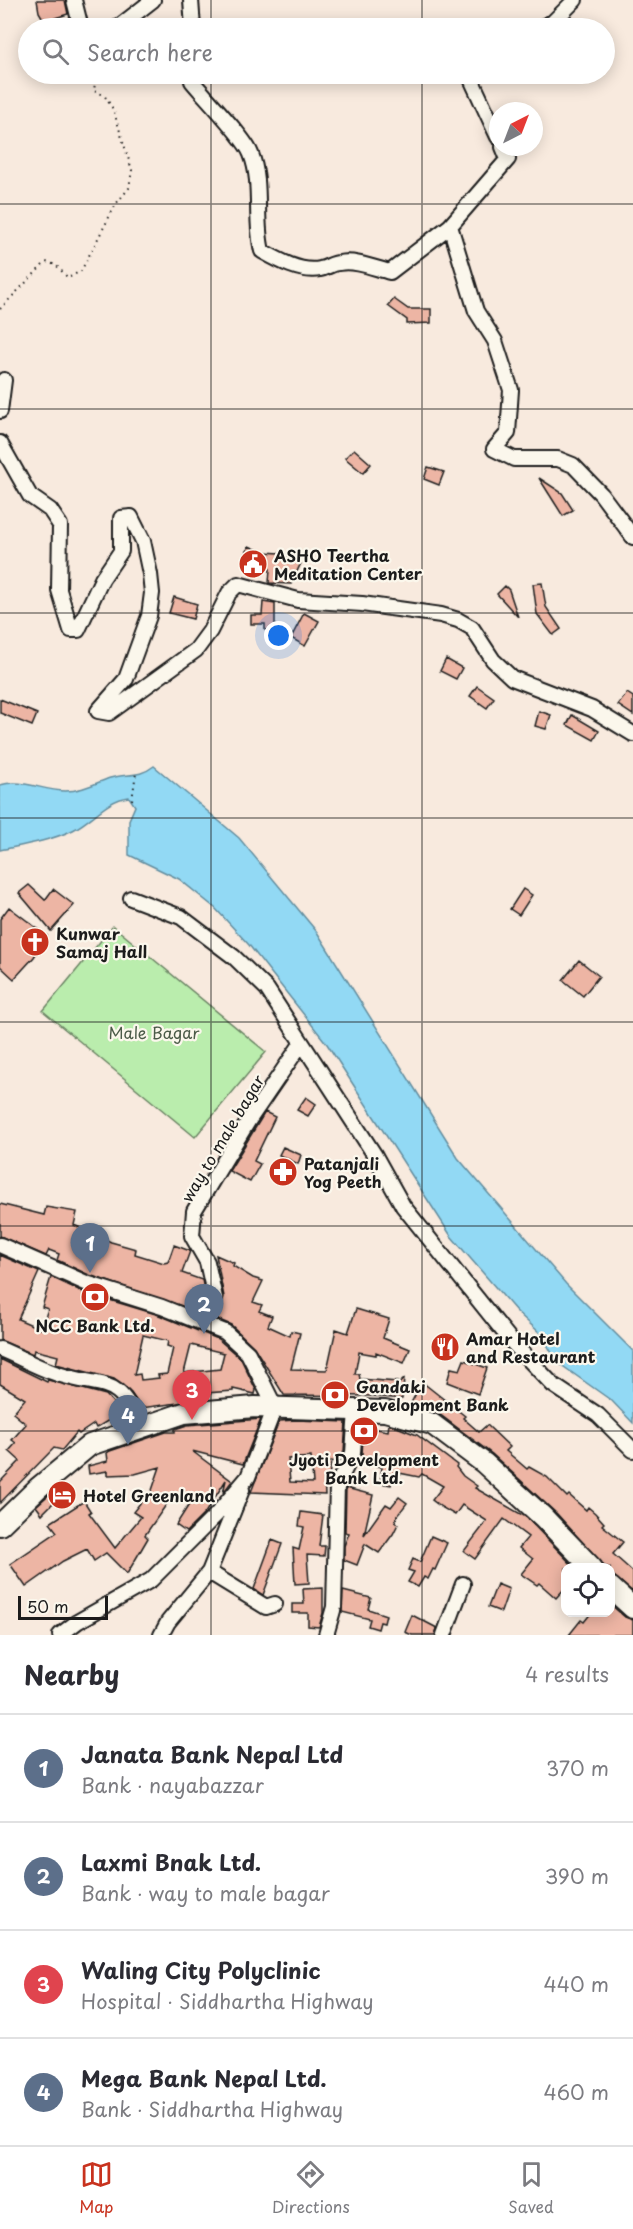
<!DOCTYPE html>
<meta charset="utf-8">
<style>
body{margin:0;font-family:"Playpen Sans",sans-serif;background:#f2f2f3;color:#2b2b33}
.controls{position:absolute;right:18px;bottom:18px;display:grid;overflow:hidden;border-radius:12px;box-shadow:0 3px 15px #0003}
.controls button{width:54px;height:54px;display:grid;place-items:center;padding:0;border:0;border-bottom:2px solid #e1e1e2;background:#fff;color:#2b2b33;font:30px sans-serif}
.compass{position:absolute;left:489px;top:102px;width:54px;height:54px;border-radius:50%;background:#fff;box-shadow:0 3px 15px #0003;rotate:42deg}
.scale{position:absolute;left:18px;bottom:15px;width:90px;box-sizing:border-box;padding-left:6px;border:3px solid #1c1c1c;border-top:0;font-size:16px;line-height:21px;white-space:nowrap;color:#1c1c1c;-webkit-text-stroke:4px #fbf7ec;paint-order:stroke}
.you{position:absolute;left:279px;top:636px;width:21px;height:21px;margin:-15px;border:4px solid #fff;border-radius:50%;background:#1a73e8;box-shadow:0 0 0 9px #1a73e833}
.badge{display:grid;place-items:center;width:39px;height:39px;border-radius:50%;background:#c8321e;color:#fff;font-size:20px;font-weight:700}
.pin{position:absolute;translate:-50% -50px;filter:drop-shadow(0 2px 3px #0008)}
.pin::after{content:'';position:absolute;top:32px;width:21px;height:18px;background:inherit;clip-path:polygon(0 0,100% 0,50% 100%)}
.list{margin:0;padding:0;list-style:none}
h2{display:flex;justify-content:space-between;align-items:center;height:78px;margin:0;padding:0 24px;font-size:26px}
h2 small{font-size:20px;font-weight:400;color:#7c7c81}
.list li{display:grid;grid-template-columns:39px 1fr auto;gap:18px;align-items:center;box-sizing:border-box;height:108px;padding:0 24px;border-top:2px solid #e1e1e2}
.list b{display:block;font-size:22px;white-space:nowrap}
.list p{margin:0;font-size:20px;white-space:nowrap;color:#7c7c81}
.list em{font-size:20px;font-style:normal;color:#7c7c81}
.icon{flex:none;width:33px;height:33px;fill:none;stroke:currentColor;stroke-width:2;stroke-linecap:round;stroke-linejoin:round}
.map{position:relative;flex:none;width:633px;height:1635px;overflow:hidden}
.search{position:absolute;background:#fff;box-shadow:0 3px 15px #0003;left:18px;right:18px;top:18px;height:66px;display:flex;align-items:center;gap:15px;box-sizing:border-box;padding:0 21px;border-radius:33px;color:#7c7c81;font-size:22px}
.sheet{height:510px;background:#fff}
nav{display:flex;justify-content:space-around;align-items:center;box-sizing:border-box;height:84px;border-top:2px solid #e1e1e2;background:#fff;font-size:16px;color:#7c7c81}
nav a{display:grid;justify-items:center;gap:3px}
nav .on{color:#c8321e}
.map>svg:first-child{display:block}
.green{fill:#baedad;stroke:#6b8464;stroke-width:1.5}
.water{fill:#92d9f4;stroke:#638d9e;stroke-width:1.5}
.building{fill:#edb5a4;stroke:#1c1c1c;stroke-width:1.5;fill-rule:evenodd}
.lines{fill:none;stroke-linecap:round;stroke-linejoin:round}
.minor-casing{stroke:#1c1c1c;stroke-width:18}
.highway-casing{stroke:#1c1c1c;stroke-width:24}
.path{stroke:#1c1c1c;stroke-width:2;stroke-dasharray:1.5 4.5;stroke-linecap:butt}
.minor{stroke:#fbf7ec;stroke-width:14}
.highway{stroke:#fbf7ec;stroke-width:20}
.grid{fill:none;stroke:#1c1c1c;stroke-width:1.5;stroke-opacity:0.55}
.labels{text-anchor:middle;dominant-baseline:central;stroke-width:4.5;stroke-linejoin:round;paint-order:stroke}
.poi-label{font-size:16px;font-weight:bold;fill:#1c1c1c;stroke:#fbf7ec;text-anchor:start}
.park-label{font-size:16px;fill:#4b5b48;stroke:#fbf7ec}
.street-label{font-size:16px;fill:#1c1c1c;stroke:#fbf7ec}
</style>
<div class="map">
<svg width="633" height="1635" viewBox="0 0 633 1635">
<rect width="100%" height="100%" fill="#f8eade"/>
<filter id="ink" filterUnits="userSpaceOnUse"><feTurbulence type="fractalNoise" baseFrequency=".0167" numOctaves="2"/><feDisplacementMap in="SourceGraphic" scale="12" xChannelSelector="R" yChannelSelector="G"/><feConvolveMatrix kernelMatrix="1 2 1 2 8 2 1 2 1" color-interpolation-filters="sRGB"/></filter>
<g filter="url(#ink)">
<path class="green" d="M113,926l153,126 -71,85 -152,-126z"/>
<path class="water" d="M154,766l85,72 78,94 141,226 108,126 67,67v72l-21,-22 -55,-39 -16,-28 -25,-23 -65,-75 -124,-192 -78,-99 -34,-37 -36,-29 -50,-24v-35l6,-14 -6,-9c-23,3 -36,23 -56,33 -23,11 -49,15 -73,20v-65c23,-7 42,6 65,6 17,0 30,-8 45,-13 17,-5 29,0 44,-12z"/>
<path class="building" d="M37,0h28l3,14 -13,4 2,4 -9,5 -9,-15z
M394,299l14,10h23v14l-24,1v-4l-19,-14z
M354,449l17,15 -8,9 -18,-15z
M428,467l16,5 -5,13 -15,-6z
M539,478l23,15 11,17 -10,6z
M249,546l13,6 19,1 20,10 -10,21 -22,-1 1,-14 -27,-11z
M542,583l4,24 15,22 -8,6 -16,-21 -4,-30z
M505,586l4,4 9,27 -21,-23z
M174,597l23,7 -4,15 -24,-6z
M263,602l12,2v27l-10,-1v-6h-14v-9h11z
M304,613l15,8 -14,25 -14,-8z
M446,659l16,9 -6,11 -16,-8z
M477,686l17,12 -7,10 -17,-12z
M627,693l6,4v18l-15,-10z
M0,699l37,15 -5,12 -32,-13z
M539,711l12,4 -5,14 -11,-3z
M572,715l27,16 -5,9 -27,-15z
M29,885l16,15 8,-11 21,16 -23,26 -32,-38z
M523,889l9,6 -13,20 -9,-6z
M9,907l38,29 -13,21 -20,22 -14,-13v-47z
M579,960l20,16 -16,20 -20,-16z
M306,1097l10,7 -8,12 -11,-6z
M265,1112l10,5 -21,44 6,3 -10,18 -21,-11z
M283,1147l18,8 -3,9 -19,-9z
M0,1204l44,11 2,-8 31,5 -3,13 37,17 25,7 -1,5 29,9 4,-1 6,-17 16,6 -8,22 20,7 4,17 -6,15 -111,-37 -32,-15 2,-6 -10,-4 -3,6 -46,-20z
M0,1255l39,17 -21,47 23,10 7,-20 -6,-2 9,-30 32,15 76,23 59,24 23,20 15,31 -1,4 -22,-5v2l-27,2 1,6 -66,9 -10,-15 -17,-14 -58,-15 2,-8 -24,-6 -1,4 -33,-14zM143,1335l25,6 -1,5 6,2 -6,26 -9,1 1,3 -18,2 -1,-6 -6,1zM191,1345l33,8 -4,16 -36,4z
M216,1255l18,8 -1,3 20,12 10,3 -10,21 9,3 -3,6 13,5 -4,10 22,10 1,-5 9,2 -9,36 36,1 9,-41 12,4 8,-24 33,10 -6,19 27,11 -6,14 -28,-11v3l-17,-3 -4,22h4l1,5 37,3 -3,6 10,-9 -2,20 -29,-3 -89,-1 -30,-48 -23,-22 -14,-6 7,-22z
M0,1359l47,23 1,-2 58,15 16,17 -6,1 1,10 -5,2 -3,-5 -13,8 -2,-4 -15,10 -2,-2 -15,18 -8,-2 -54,55v-21l20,-21 -11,-10 7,-8 -4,-3 14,-16 -13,-11 12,-14 -25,-15z
M464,1360l23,8 -9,26 -31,-12 4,-14 9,2z
M422,1382l43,34 -2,2 16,14 8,-7 23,22 -4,4 21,18 2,-2 18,10 20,20 2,-2 17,15 2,-3 7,6 9,10 -2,2 21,17 -10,12 20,18v20l-23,-19v-5l-6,-2 -47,-52 -65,-60 -53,-40 -29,-9z
M261,1419l-18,45 -51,-13 40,30 -9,12 3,-13 -21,33 -19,19 -10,-7 14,-22 -17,-8 -28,40 3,3 -21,36 -21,-21 -12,8 -7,-12 -24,12 -37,26 -16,-23 47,-32 -7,-9 34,-22 7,11 -2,1 26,35 26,-31 -8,-5 12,-15 4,2 11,-32 -25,7 -27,1v-4l-19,3 -1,-8 20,-5 -1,-8 3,-2 56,-19h9v-3l12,-4z
M297,1420l49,2 -2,29 -6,11 -7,-1 -2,16h-5l1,18 -74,-3 28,-71zM311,1457l2,26 -23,-1 -2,-23z
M364,1422l7,1v5l17,3 1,-7 28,11 40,30 -1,2 7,9 14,10 -2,2 51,29 49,51h-9v19l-10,11 -17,-15 -2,2 -16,-11 12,-15 -14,-11 9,-11 -24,-18 -29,40 -11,-8 23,-30 -25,-16 -7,10 -14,-8 -9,-7 11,-14 -21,-12 -3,3 -25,-5 -3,13 -11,-2 2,-16 -24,-5 4,-8z
M346,1488l27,7 -9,40 22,-31 5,3 8,-10 8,6 -10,13 -2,6 3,2 -5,10 -14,19 -14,-9 -8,21 -13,-5v-14l5,-13 -4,-1z
M53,1491l6,6 -17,17 -6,-8z
M301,1512l22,3 -4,31h6l-1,10 -17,-1 2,28 -14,1 -2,-36 6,2 5,-23 -5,-1z
M431,1536l16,7 -12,27 -2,-1 -5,10 -4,-2 -6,10 -10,-5 6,-10 -6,-2 5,-11 7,3z
M272,1540l10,4 -19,51 -9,-6z
M497,1584l12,5 -8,23 -13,-5z
M323,1588v25l-4,14 -11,-1v-13h-16v-9h12l-1,-15z
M343,1591l28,7 -3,11 18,6 -2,8 -4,-1 -2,7 -10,-3 2,-7 -28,-7z
M610,1604l15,13 8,3v15h-64l12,-15 3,2 8,-10h18z
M412,1615l25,13 -2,7h-23l-7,-3z"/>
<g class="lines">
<g class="minor-casing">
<path id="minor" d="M74,0l7,28
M191,0l2,28
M117,28l36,-28
M540,28l13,-6 22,-22
M193,74l-1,7c13,16 53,57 59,73 12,30 3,65 11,97 16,9 39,22 58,18 7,-1 12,-6 19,-6 17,-3 35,5 51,9l60,-46 58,-67 -5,-12
M477,74l-5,7 26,56
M450,226l26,85 19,30 16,49 -3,43 -14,16 20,10h44l15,6 28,29 32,43
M0,411l4,-31
M0,443l30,53 20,14 10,15 -1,65 12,40h7l24,-51 19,-28v-33l10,-1 12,24 7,33 2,19 -3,23 -23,63 -28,32 11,2 87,-63 14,-19 19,-38 9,-9 60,16 64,4 79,11 17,5 14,8 21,32 19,18 80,31 41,25
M131,898l50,19 53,40 33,32 107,165 29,52 109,136 41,43 45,30 35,35
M0,1245l86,38 76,24 63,25 23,21 27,54 -27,70 -32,38 -65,65 -74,42 -17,13
M206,1322l9,-24 -8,-36 -15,-26 2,-25 55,-91 52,-76
M0,1349c20,8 40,20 61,26 46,14 57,0 79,52
M209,1572l57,35 9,-3
M161,1635l7,-13 41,-50 33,-82
M326,1635l8,-28 3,-122 16,-32 3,-43
M444,1635l19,-51"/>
</g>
<g class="highway-casing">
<path id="highway" d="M0,1525l38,-37 52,-43 94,-32 71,-6 130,4 47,13 52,39 59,54 49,51
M610,1587l23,21"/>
</g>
<path class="path" d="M0,309l46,-47 10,3 12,13 13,-7 35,-67 13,-16 3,-18 -19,-61 -9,-14 -10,-4 2,-17
M132,800l4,-27"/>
<use href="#minor" class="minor"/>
<use href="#highway" class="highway"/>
</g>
</g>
<path class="grid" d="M211,0v28M422,0v28M211,74v1561M422,74v1561M0,204h633M0,409h633M0,613h633M0,818h633M0,1022h633M0,1226h633M0,1431h633"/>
<defs>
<g id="civic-disc" transform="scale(1.5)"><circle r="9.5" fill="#c8321e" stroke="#fbf7ec"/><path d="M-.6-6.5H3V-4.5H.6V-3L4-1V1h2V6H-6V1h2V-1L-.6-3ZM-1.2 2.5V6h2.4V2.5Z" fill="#fff"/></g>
<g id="church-disc" transform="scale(1.5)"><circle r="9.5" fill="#c8321e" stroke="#fbf7ec"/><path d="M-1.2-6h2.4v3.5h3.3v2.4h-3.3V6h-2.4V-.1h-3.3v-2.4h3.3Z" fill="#fff"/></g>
<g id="pharmacy-disc" transform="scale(1.5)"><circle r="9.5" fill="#c8321e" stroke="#fbf7ec"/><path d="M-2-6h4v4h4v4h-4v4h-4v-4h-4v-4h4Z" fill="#fff"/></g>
<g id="bank-disc" transform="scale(1.5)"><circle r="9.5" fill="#c8321e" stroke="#fbf7ec"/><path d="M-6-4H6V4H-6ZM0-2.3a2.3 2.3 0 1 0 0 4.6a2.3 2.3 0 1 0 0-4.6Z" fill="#fff"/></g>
<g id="restaurant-disc" transform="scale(1.5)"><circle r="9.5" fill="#c8321e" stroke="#fbf7ec"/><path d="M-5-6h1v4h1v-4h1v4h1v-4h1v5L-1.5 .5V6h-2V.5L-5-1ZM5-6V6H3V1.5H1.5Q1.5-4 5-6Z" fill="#fff"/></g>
<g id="hotel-disc" transform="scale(1.5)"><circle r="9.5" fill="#c8321e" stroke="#fbf7ec"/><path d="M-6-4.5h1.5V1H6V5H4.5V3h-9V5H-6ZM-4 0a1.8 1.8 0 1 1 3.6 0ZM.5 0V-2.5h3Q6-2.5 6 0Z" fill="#fff"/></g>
</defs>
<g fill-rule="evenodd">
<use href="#civic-disc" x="253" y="564"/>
<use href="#church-disc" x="35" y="942"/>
<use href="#pharmacy-disc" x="283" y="1172"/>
<use href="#bank-disc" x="95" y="1297"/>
<use href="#restaurant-disc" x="445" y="1347"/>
<use href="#bank-disc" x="335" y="1395"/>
<use href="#bank-disc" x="364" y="1431"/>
<use href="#hotel-disc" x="62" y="1495"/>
</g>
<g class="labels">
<g class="poi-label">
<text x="274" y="555">ASHO Teertha<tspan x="274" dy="18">Meditation Center</tspan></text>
<text x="56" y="933">Kunwar<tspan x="56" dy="18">Samaj Hall</tspan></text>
<text x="304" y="1163">Patanjali<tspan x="304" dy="18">Yog Peeth</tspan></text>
<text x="95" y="1325" text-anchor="middle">NCC Bank Ltd.</text>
<text x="466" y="1338">Amar Hotel<tspan x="466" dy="18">and Restaurant</tspan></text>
<text x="356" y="1386">Gandaki<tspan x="356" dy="18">Development Bank</tspan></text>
<text x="364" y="1459" text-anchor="middle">Jyoti Development<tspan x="364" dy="18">Bank Ltd.</tspan></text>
<text x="83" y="1495">Hotel Greenland</text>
</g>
<g class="park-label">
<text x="154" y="1032">Male Bagar</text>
</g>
<g class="street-label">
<text transform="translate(222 1138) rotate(-59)">way to male bagar</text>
</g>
</g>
</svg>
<div class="controls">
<button><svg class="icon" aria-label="locate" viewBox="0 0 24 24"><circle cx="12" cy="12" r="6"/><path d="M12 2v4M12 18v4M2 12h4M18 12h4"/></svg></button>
</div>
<svg class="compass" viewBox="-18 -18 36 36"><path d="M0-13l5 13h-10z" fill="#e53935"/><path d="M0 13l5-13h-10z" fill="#7c7c81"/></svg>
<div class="scale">50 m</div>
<div class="you"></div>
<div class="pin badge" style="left:90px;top:1273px;background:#5c6f8a">1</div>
<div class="pin badge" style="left:204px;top:1334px;background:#5c6f8a">2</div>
<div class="pin badge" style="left:192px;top:1420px;background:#e0444e">3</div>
<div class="pin badge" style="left:128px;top:1445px;background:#5c6f8a">4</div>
<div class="search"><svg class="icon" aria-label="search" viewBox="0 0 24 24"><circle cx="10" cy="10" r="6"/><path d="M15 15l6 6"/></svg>Search here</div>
</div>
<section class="sheet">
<h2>Nearby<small>4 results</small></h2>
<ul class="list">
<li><span class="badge" style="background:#5c6f8a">1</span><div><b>Janata Bank Nepal Ltd</b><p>Bank · nayabazzar</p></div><em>370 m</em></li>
<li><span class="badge" style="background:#5c6f8a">2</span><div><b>Laxmi Bnak Ltd.</b><p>Bank · way to male bagar</p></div><em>390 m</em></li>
<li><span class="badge" style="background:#e0444e">3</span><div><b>Waling City Polyclinic</b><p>Hospital · Siddhartha Highway</p></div><em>440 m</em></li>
<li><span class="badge" style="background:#5c6f8a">4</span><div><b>Mega Bank Nepal Ltd.</b><p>Bank · Siddhartha Highway</p></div><em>460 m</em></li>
</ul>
</section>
<nav>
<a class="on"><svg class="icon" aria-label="map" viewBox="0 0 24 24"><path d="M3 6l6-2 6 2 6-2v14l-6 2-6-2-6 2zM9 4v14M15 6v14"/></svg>Map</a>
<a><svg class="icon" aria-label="directions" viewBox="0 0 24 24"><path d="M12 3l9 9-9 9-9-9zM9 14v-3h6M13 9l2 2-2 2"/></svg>Directions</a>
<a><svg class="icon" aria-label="saved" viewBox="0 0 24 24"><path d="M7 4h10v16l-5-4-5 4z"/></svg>Saved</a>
</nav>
